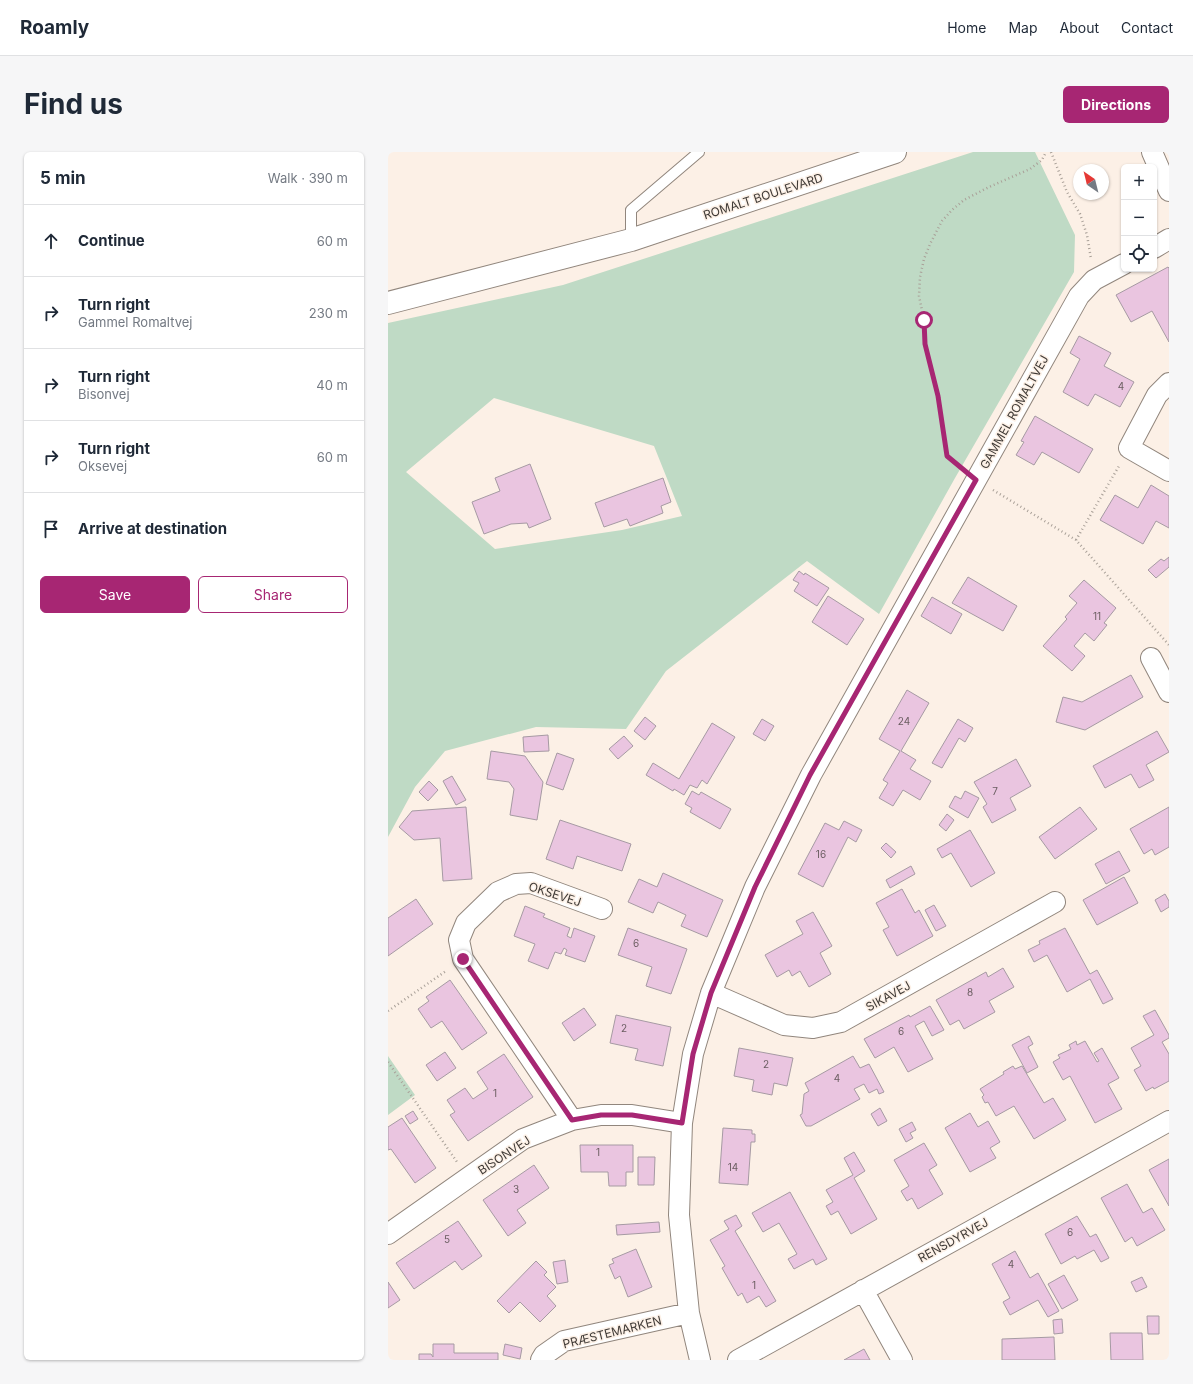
<!DOCTYPE html>
<meta charset="utf-8">
<style>
body{margin:0;font-family:Inter,sans-serif;background:#f6f6f7;color:#1f2937}
.controls{position:absolute;right:12px;top:12px;display:grid;overflow:hidden;border-radius:6px;box-shadow:0 1px 3px #0004}
.controls button{width:36px;height:36px;display:grid;place-items:center;padding:0;border:0;border-bottom:1px solid #e0e1e3;background:#fff;color:#1f2937;font:20px sans-serif}
.compass{position:absolute;left:685px;top:12px;width:36px;height:36px;border-radius:50%;background:#fff;box-shadow:0 1px 3px #0004;rotate:325deg}
.stop{position:absolute;width:12px;height:12px;margin:-9px;border:3px solid #a72673;border-radius:50%;background:#fff}
.stop.end{background:#a72673;border-color:#fff;box-shadow:0 1px 4px #0008}
.list{margin:0;padding:0;list-style:none}
h2{display:flex;justify-content:space-between;align-items:center;height:52px;margin:0;padding:0 16px;font-size:17px}
h2 small{font-size:13px;font-weight:400;color:#747a83}
.list li{display:grid;grid-template-columns:26px 1fr auto;gap:12px;align-items:center;box-sizing:border-box;height:72px;padding:0 16px;border-top:1px solid #e0e1e3}
.list b{display:block;font-size:15px;white-space:nowrap}
.list p{margin:0;font-size:13px;white-space:nowrap;color:#747a83}
.list em{font-size:13px;font-style:normal;color:#747a83}
.actions{display:flex;gap:8px;padding:12px 16px}
.actions a{flex:1;padding:9px 0;border:1px solid #a72673;border-radius:6px;text-align:center;font-size:14px;color:#a72673}
.actions .main{background:#a72673;color:#fff}
.icon{flex:none;width:22px;height:22px;fill:none;stroke:currentColor;stroke-width:2;stroke-linecap:round;stroke-linejoin:round}
.map{position:relative;flex:none;width:781px;height:1208px;overflow:hidden;border-radius:6px}
header{display:flex;align-items:center;gap:24px;box-sizing:border-box;height:56px;padding:0 20px;background:#fff;border-bottom:1px solid #e0e1e3}
header strong{font-size:19px}
nav{display:flex;gap:22px;margin-inline-start:auto;font-size:14px}
.intro{display:flex;align-items:center;justify-content:space-between;box-sizing:border-box;height:96px;padding:0 24px}
h1{margin:0;font-size:28px}
.button{padding:10px 18px;border-radius:6px;background:#a72673;color:#fff;font-size:14px;font-weight:700}
main{display:flex;gap:24px;padding:0 24px}
aside{flex:1;background:#fff;border-radius:6px;box-shadow:0 1px 3px #0004}
.map>svg:first-child{display:block}
.green{fill:#bfdac5;fill-rule:evenodd}
.building{fill:#eac5e0;stroke:#a69aa3}
.lines{fill:none;stroke-linecap:round;stroke-linejoin:round}
.service-casing{stroke:#91867d;stroke-width:12}
.minor-casing{stroke:#91867d;stroke-width:22}
.tertiary-casing{stroke:#91867d;stroke-width:24}
.path{stroke:#a9a098;stroke-width:2.5;stroke-dasharray:1 3;stroke-linecap:butt}
.service{stroke:#fff;stroke-width:10}
.minor{stroke:#fff;stroke-width:20}
.tertiary{stroke:#fff;stroke-width:22}
.route{stroke:#a72673;stroke-width:5}
.labels{text-anchor:middle;dominant-baseline:central;stroke-width:3;stroke-linejoin:round;paint-order:stroke}
.number-label{font-size:10px;fill:#6a5d60}
.street-label{font-size:12px;fill:#3f3a36;stroke:#fcf0e6}
</style>
<header>
<strong>Roamly</strong>
<nav><a>Home</a><a>Map</a><a>About</a><a>Contact</a></nav>
</header>
<div class="intro"><h1>Find us</h1><a class="button">Directions</a></div>
<main>
<aside>
<h2>5 min<small>Walk · 390 m</small></h2>
<ul class="list">
<li><svg class="icon" aria-label="ahead" viewBox="0 0 24 24"><path d="M12 20V5M6 11l6-6 6 6"/></svg><div><b>Continue</b></div><em>60 m</em></li>
<li><svg class="icon" aria-label="right" viewBox="0 0 24 24"><path d="M7 20v-9h11M14 6l5 5-5 5"/></svg><div><b>Turn right</b><p>Gammel Romaltvej</p></div><em>230 m</em></li>
<li><svg class="icon" aria-label="right" viewBox="0 0 24 24"><path d="M7 20v-9h11M14 6l5 5-5 5"/></svg><div><b>Turn right</b><p>Bisonvej</p></div><em>40 m</em></li>
<li><svg class="icon" aria-label="right" viewBox="0 0 24 24"><path d="M7 20v-9h11M14 6l5 5-5 5"/></svg><div><b>Turn right</b><p>Oksevej</p></div><em>60 m</em></li>
<li><svg class="icon" aria-label="arrive" viewBox="0 0 24 24"><path d="M6 21V4h12l-3 4 3 4H6"/></svg><div><b>Arrive at destination</b></div></li>
</ul>
<div class="actions"><a class="main">Save</a><a>Share</a></div>
</aside>
<div class="map">
<svg width="781" height="1208" viewBox="0 0 781 1208">
<rect width="100%" height="100%" fill="#fcf0e6"/>
<path class="green" d="M585,0h62l40,83 -1,37 -119,206 -76,136 -72,-53 -141,110 -40,58 -90,-2 -91,24 -30,36 -27,50v-514l175,-38zM106,246l160,48 28,70 -60,14 -127,19 -89,-77z
M0,904l27,39 -27,20z"/>
<path class="building" d="M780,115l1,1v74l-17,-31 -21,11 -15,-27z
M691,184l32,17 -7,13 30,16 -14,25 -25,-13 -7,12 -25,-14 17,-33 -10,-6z
M647,264l58,33 -14,24 -37,-21 -8,13 -18,-10 8,-13 -3,-1z
M142,312l21,55 -22,9 -2,-5 -16,1 -27,10 -12,-32 28,-11 -5,-13z
M275,326l8,24 -10,4 2,7 -33,13 -3,-7 -23,8 -9,-24z
M763,333l18,11v32l-13,-7 -13,23 -43,-24 15,-25 23,13z
M781,405v10l-13,11 -8,-8 13,-11 3,2z
M411,419l5,4 1,-2 24,15 -12,18 -23,-15 5,-8 -6,-3z
M580,425l49,29 -14,25 -51,-28z
M696,428l32,28 -12,15 3,2 -13,16 -9,-8 -11,13 11,10 -13,15 -29,-25 24,-27 -2,-2 12,-14 -8,-7z
M440,444l36,23 -17,26 -35,-23z
M544,445l30,17 -11,20 -30,-18z
M743,523l12,22 -58,33 -29,-8 7,-25 19,5z
M519,538l22,13 -28,48 15,9 -6,9 21,12 -11,19 -17,-10 -10,16 -14,-8 9,-15 -5,-3 17,-29 -21,-12z
M257,565l11,9 -11,14 -11,-9z
M374,567l12,7 -9,15 -12,-7z
M570,567l15,9 -8,14 -6,-4 -17,30 -10,-5z
M324,571l23,14 -28,47 -5,-4 -5,8 -7,-3 -6,10 -10,-6 -1,2 -27,-16 7,-12 26,16z
M769,579l12,21 -23,13 8,15 -15,8 -8,-14 -26,14 -12,-22z
M160,583l1,16 -25,1 -1,-15z
M236,584l9,10 -15,13 -9,-10z
M103,599l34,5 18,26 -6,38 -27,-5 4,-26 -5,-7 -22,-3z
M169,601l17,6 -11,31 -17,-6z
M628,607l15,27 -21,12 6,12 -24,13 -9,-16 4,-3 -13,-22z
M64,624l14,24 -10,5 -13,-24z
M41,629l9,9 -10,11 -9,-9z
M304,639l7,4 2,-3 30,17 -11,20 -30,-17 2,-4 -7,-4z
M577,639l14,7 -11,20 -19,-11 6,-11 6,3z
M78,655l6,72 -29,2 -3,-43 -26,2 -15,-13 13,-16z
M692,655l17,22 -42,30 -16,-22z
M781,655v40l-14,8 -3,-6 -8,5 -14,-25z
M559,662l7,6 -8,11 -7,-6z
M172,668l71,24 -9,27 -45,-15 -4,13 -27,-10z
M456,669l18,9 -6,12 -8,-5 -25,50 -25,-13 27,-51 14,7z
M582,678l25,43 -24,14 -20,-34 -9,5 -5,-9z
M498,691l10,9 -5,6 -10,-10z
M731,699l11,20 -24,13 -11,-20z
M523,714l4,8 -25,14 -4,-8z
M275,721l60,27 -16,37 -26,-11 5,-11 -28,-13 -5,11 -25,-11 11,-23 18,8z
M736,725l14,26 -41,22 -14,-25z
M514,737l13,24 4,-3 14,26 -36,20 -14,-26 6,-3 -13,-24z
M777,742l4,7v6l-8,5 -6,-12z
M28,747l17,25 -45,32v-38z
M546,753l12,21 -10,5 -11,-21z
M137,754l20,8 -2,3 27,11 -3,8 4,2 3,-10 21,8 -10,26 -20,-7 2,-5 -3,-2 -3,6 -6,-2 -7,17 -20,-8 7,-17 -21,-8z
M425,760l19,34 -12,7 11,21 -22,13 -9,-16 -8,5 -3,-6 -12,7 -12,-22 38,-21 -7,-13z
M240,776l59,21 -16,45 -25,-8 6,-19 -34,-12z
M677,776l25,46 7,-4 16,29 -10,5 -13,-25 -23,13 -20,-37 -13,7 -6,-12 12,-6 -1,-3z
M615,816l11,19 -25,14 6,11 -31,17 -5,-9 -9,5 -14,-25 50,-28 2,5z
M62,828l37,53 -25,17 -20,-29 -11,7 -13,-19 11,-8 -3,-4z
M542,854l14,24 -12,6 -8,-15 -9,5 18,33 -25,13 -14,-25 -19,11 -11,-19 45,-24 1,2z
M196,856l12,17 -22,16 -12,-18z
M767,858l14,25v3l-7,4 7,12v27l-15,8 -1,-2 -7,4 -12,-21 7,-4 -10,-18 23,-13 -11,-19z
M228,863l55,12 -8,39 -28,-6 3,-11 -28,-6z
M641,884l4,8 -5,3 10,20 -11,6 -15,-28z
M688,889l1,4 8,-4 12,21 2,-1 -5,-8 8,-5 17,30 -11,6 14,25 -27,14 -25,-47 -7,4 -10,-18 7,-4 -2,-3 13,-6 -2,-4z
M351,896l54,10 -6,28 -13,-3 -2,12 -20,-4 2,-11 -20,-4z
M57,900l11,16 -19,13 -11,-16z
M116,902l29,43 -65,44 -18,-26 5,-3 -8,-12 18,-12 8,11 15,-10 -11,-17z
M465,904l7,12 9,-4 15,28 -5,2 -2,-5 -8,4 -5,-9 -10,5 6,10 -49,27h-5l-6,-11 2,-1 2,-20 5,-3 -4,-8z
M625,914l2,3 7,-3 22,37 9,-5 13,22 -32,19 -20,-33 -18,10 -8,-14 -3,1 -3,-6 2,-2 -4,-6 24,-15 -1,-2z
M492,956l7,13 -9,5 -7,-12z
M25,959l5,8 -8,5 -5,-8z
M582,961l8,14 10,-6 12,21 -10,6 6,10 -26,14 -25,-44z
M14,966l34,50 -21,15 -24,-34 -3,1v-23z
M524,970l4,8 -6,3 3,5 -7,4 -7,-13z
M335,976l29,2v4h3v8h-4l-3,43 -29,-2z
M536,991l13,22 -8,5 14,24 -25,15 -6,-11 -5,3 -6,-10 8,-5 -15,-26z
M192,993h53v27h-7v14h-17l-1,-14h-27z
M466,1000l11,19 -11,7 23,41 -26,15 -13,-23 -7,4 -5,-9 7,-4 -7,-12 27,-15 -9,-17z
M250,1005h17l-1,28h-16z
M781,1007v47l-20,-36z
M146,1013l15,23 -32,22 9,13 -18,13 -25,-36z
M739,1032l16,29 9,-5 13,22 -28,16 -5,-9 -7,5 -24,-44z
M402,1040l37,67 -11,6 -3,-6 -19,10 -6,-10 9,-5 -18,-31 -16,9 -11,-19z
M348,1063l6,11 -7,5 41,70 -10,6 -7,-11 -12,7 -5,-10 -4,3 -16,-28 3,-2 -15,-26 19,-11 -5,-8z
M689,1064l13,21 6,-3 13,24 -8,4 -7,-12 -17,9 -2,-3 -14,8 -16,-30z
M70,1069l24,35 -20,14 -7,-9 -41,28 -18,-26z
M271,1070l1,10 -43,3 -1,-10z
M248,1097l16,38 -24,10 -8,-21 -5,3 -6,-14 5,-2 -2,-4z
M627,1099l15,27 8,-5 21,38 -11,6 -10,-17 -28,15 -7,-13 7,-4 -18,-34z
M177,1108l3,22 -11,2 -4,-22z
M148,1109l11,11 -3,3 12,12 -9,9 9,10 -16,16 -20,-20 -11,11 -12,-12z
M676,1123l14,25 -16,9 -14,-25z
M754,1125l5,10 -11,5 -5,-10z
M0,1130l12,18 -12,8z
M759,1164h12v18h-11z
M674,1167l1,14 -9,1 -1,-14z
M722,1181h32l1,27h-32z
M666,1185l1,23h-53v-21z
M45,1192h21v9h44v7h-79v-6h12l2,3z
M117,1192l17,4 -2,11 -17,-4z
M476,1197l6,11h-26z"/>
<g class="lines">
<g class="service-casing">
<path id="service" d="M243,88v-30l68,-58"/>
</g>
<g class="minor-casing">
<path id="minor" d="M764,0l17,39
M766,96l15,-9
M781,231l-12,12 -28,53 40,23
M763,506l18,34
M323,841l73,32 29,3 28,-6 214,-120
M184,968l-109,-161 -4,-19 7,-17 32,-31 18,-8 15,-1 71,26
M0,1082l135,-95 49,-19 29,-5h31l50,8
M475,1138l39,70
M153,1208l3,-5 20,-14 125,-28
M312,1208l-11,-47 -10,-98 3,-92 11,-69 18,-61 44,-106 56,-112 268,-479 15,-16 30,-16
M350,1208l431,-239"/>
</g>
<g class="tertiary-casing">
<path id="tertiary" d="M0,151l243,-63 264,-88"/>
</g>
<path class="path" d="M663,0l16,40 13,22 7,21 4,24
M572,316l-13,-12 -8,-60 -14,-52 -1,-24 -5,-24 1,-19 4,-18 6,-15 12,-23 10,-11 12,-10 25,-13 41,-18 12,-9 4,-8
M605,338l83,50 93,105
M688,388l43,-74
M0,859l58,-40
M0,910l69,100"/>
<use href="#service" class="service"/>
<use href="#minor" class="minor"/>
<use href="#tertiary" class="tertiary"/>
</g>
<g class="lines">
<path class="route" d="M75,807l109,161 29,-5h31l50,8 11,-69 18,-61 44,-106 55,-112 166,-295 -29,-24 -9,-60 -13,-52 -1,-24"/>
</g>
<g class="labels">
<g class="number-label">
<text x="733" y="234">4</text>
<text x="709" y="464">11</text>
<text x="516" y="569">24</text>
<text x="607" y="639">7</text>
<text x="433" y="702">16</text>
<text x="248" y="791">6</text>
<text x="582" y="840">8</text>
<text x="236" y="876">2</text>
<text x="513" y="879">6</text>
<text x="378" y="912">2</text>
<text x="449" y="926">4</text>
<text x="107" y="941">1</text>
<text x="210" y="1000">1</text>
<text x="345" y="1015">14</text>
<text x="128" y="1037">3</text>
<text x="682" y="1080">6</text>
<text x="59" y="1087">5</text>
<text x="623" y="1112">4</text>
<text x="366" y="1133">1</text>
</g>
<g class="street-label">
<text transform="translate(375 44) rotate(-18)">ROMALT BOULEVARD</text>
<text transform="translate(626 260) rotate(-61)">GAMMEL ROMALTVEJ</text>
<text transform="translate(167 742) rotate(18)">OKSEVEJ</text>
<text transform="translate(500 844) rotate(-29)">SIKAVEJ</text>
<text transform="translate(116 1003) rotate(-33)">BISONVEJ</text>
<text transform="translate(565 1088) rotate(-29)">RENSDYRVEJ</text>
<text transform="translate(224 1180) rotate(-14)">PRÆSTEMARKEN</text>
</g>
</g>
</svg>
<div class="controls">
<button>+</button>
<button>−</button>
<button><svg class="icon" aria-label="locate" viewBox="0 0 24 24"><circle cx="12" cy="12" r="6"/><path d="M12 2v4M12 18v4M2 12h4M18 12h4"/></svg></button>
</div>
<svg class="compass" viewBox="-18 -18 36 36"><path d="M0-13l5 13h-10z" fill="#e53935"/><path d="M0 13l5-13h-10z" fill="#747a83"/></svg>
<div class="stop" style="left:536px;top:168px"></div>
<div class="stop end" style="left:75px;top:807px"></div>
</div>
</main>
